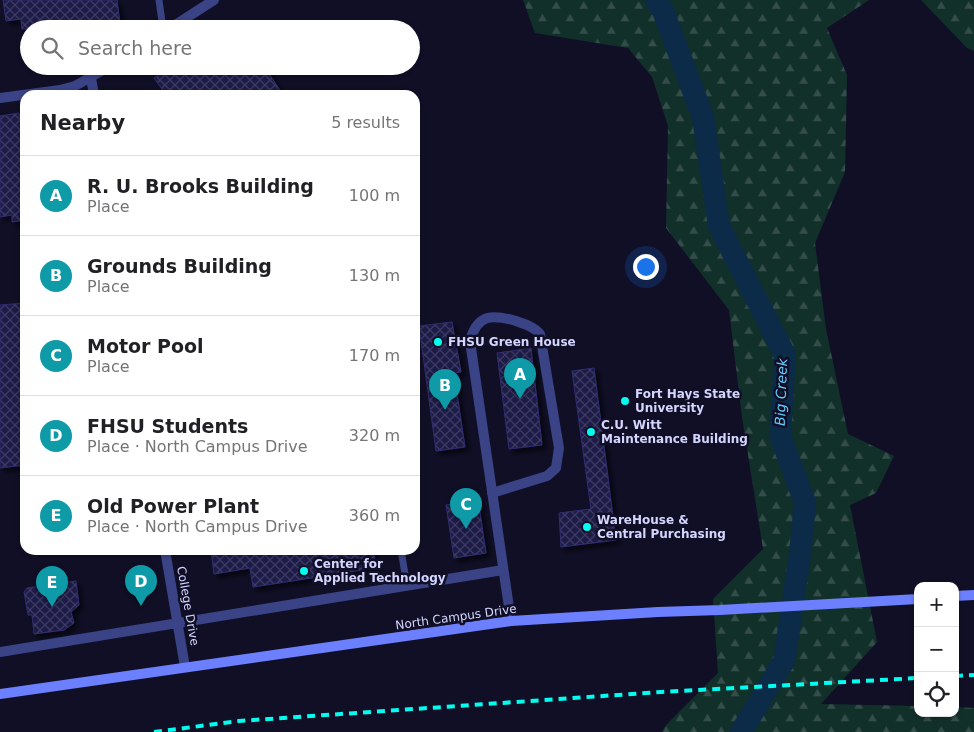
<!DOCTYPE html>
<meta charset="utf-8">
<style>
body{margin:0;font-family:"DejaVu Sans",sans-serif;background:#f2f2f2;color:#202124}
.controls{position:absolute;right:15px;bottom:15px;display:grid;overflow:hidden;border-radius:10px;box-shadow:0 1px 4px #0004}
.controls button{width:45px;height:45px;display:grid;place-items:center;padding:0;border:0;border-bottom:1px solid #e0e0e0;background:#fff;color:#202124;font:25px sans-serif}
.you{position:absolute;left:645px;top:266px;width:18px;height:18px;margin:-12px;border:4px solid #fff;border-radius:50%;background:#1a73e8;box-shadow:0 0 0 8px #1a73e833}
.badge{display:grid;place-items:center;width:32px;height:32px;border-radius:50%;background:#128480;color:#fff;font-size:16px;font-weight:700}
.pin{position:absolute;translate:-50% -41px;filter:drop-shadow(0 1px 2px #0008)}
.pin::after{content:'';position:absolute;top:26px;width:18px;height:15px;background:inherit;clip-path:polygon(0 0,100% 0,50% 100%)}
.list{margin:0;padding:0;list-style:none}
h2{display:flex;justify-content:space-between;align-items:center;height:65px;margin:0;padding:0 20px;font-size:21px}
h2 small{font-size:16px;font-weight:400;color:#757577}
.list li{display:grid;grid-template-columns:32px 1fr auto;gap:15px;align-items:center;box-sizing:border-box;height:80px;padding:0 20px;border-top:1px solid #e0e0e0}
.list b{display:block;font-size:19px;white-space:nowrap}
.list p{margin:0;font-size:16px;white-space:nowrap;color:#757577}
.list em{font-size:16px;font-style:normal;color:#757577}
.icon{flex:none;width:28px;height:28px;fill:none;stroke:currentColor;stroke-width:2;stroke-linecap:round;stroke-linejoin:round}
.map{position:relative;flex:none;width:974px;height:732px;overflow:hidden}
.search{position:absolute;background:#fff;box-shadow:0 1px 4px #0004;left:20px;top:20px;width:400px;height:55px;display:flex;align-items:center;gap:12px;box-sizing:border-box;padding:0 18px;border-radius:28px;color:#757577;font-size:19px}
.panel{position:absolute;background:#fff;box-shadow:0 1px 4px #0004;left:20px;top:90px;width:400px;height:465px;border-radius:15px}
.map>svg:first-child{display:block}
.forest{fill:url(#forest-firs)}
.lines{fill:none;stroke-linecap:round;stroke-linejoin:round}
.river{stroke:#0c2b48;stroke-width:22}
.building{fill:url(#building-cross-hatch);stroke:#312d73;filter:url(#shadow)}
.lane{stroke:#3a4385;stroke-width:7}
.street{stroke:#3a4385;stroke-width:10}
.secondary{stroke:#6c7ffe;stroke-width:10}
.rail{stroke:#02fef0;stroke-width:4;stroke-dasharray:8 6;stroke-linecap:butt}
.poi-dot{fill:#02fef0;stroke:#100f26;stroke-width:2}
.labels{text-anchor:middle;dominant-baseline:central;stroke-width:5;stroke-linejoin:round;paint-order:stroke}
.poi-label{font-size:12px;font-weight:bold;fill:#d5d6ff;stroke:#100f26;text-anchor:start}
.street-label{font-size:12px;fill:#d5d6ff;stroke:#100f26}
.water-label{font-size:14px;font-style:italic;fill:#63cefe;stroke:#100f26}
</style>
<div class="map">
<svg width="974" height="732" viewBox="0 0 974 732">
<defs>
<pattern id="forest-firs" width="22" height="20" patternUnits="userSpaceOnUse" patternTransform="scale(1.25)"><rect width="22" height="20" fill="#12302a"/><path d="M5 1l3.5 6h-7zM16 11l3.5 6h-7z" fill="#344d4a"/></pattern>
<pattern id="building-cross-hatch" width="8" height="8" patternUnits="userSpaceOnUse" patternTransform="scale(1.25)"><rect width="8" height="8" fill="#1d1b47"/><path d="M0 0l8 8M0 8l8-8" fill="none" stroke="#3d3b63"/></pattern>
<filter id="shadow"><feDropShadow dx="4" dy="4" stdDeviation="2.5" flood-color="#0009"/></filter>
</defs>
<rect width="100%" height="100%" fill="#100f26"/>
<path class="forest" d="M523,0h346l-42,28 20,47 -2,97 -30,71 11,86 22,105 46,22 -18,37 -26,12 27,137 -56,62 97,2v7h37v-6l19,1v24h-312l4,-7 52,-52 -5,-74 50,-50 -21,-132 -13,-107 -63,-82 2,-102 -16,-49 -24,-29 -93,-15z
M921,0h53v51l-7,-3z"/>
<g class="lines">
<path class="river" d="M656,0l7,11 40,106 16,109 66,129 -5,80 25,68 -5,51 -16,107 -43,71"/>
</g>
<path class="building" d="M3,0h114l3,24 -10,2v3h-88l-1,-10 -15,2z
M173,66h91l19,29h-97l-3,-4 -6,4h-11l-12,-17z
M19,113l6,46v61l-13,2v-7l-12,2v-101z
M25,303v162l-25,3v-163z
M452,322l9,50 -7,1 11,74 -29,4 -17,-125z
M531,348l11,97 -33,4 -12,-96z
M594,368l22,172 -55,7 -2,-34 32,-4 -19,-138z
M478,499l8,54 -32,5 -8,-53z
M211,550h162l3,18 -123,19 -3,-19 -36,6z
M76,581l3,24 -8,7 3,11 -10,7 -30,4 -2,-19h-4l-4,-23 3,-4z"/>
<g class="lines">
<path class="lane" d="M159,0l4,29
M401,550l6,36"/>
<path class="street" d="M169,29l45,-29
M91,78l3,17
M0,98l60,-8 15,-4 35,-20
M492,493l55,-17 9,-8 3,-20 -19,-114c-6,-7 -15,-10 -24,-13 -24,-7 -39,-7 -46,20l41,280
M165,550l20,117
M0,652l503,-82"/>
<path class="secondary" d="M955,596l19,-1
M0,694l511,-73 147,-9 62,-2 198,-11"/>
<path class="rail" d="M955,676l19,-1
M154,732l85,-11 422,-29 257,-14"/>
</g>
<g class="poi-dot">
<circle cx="438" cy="342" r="5"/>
<circle cx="625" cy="401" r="5"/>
<circle cx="591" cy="432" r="5"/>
<circle cx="587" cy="527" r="5"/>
<circle cx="304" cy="571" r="5"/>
</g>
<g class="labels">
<g class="poi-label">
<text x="448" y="342">FHSU Green House</text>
<text x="635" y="394">Fort Hays State<tspan x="635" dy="14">University</tspan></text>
<text x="601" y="425">C.U. Witt<tspan x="601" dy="14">Maintenance Building</tspan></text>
<text x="597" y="520">WareHouse &amp;<tspan x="597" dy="14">Central Purchasing</tspan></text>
<text x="314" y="564">Center for<tspan x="314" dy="14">Applied Technology</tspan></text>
</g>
<g class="street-label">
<text transform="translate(188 606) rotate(80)">College Drive</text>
<text transform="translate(456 617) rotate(-8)">North Campus Drive</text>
</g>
<g class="water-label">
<text transform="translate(781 392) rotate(-88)">Big Creek</text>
</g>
</g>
</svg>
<div class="controls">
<button>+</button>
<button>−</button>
<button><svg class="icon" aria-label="locate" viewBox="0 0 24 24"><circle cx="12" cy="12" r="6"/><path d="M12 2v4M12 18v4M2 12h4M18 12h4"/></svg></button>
</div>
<div class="you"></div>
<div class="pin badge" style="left:520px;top:399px;background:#0f9aa8">A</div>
<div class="pin badge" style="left:445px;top:410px;background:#0f9aa8">B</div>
<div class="pin badge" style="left:466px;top:529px;background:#0f9aa8">C</div>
<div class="pin badge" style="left:141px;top:606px;background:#0f9aa8">D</div>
<div class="pin badge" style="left:52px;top:607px;background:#0f9aa8">E</div>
<div class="search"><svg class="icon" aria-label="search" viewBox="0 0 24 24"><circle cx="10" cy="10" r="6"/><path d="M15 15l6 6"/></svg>Search here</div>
<section class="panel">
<h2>Nearby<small>5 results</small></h2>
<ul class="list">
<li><span class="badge" style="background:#0f9aa8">A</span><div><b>R. U. Brooks Building</b><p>Place</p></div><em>100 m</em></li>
<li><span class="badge" style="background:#0f9aa8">B</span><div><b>Grounds Building</b><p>Place</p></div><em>130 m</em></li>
<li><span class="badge" style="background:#0f9aa8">C</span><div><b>Motor Pool</b><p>Place</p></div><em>170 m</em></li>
<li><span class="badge" style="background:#0f9aa8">D</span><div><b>FHSU Students</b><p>Place · North Campus Drive</p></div><em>320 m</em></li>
<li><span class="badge" style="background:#0f9aa8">E</span><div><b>Old Power Plant</b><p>Place · North Campus Drive</p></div><em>360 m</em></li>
</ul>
</section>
</div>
